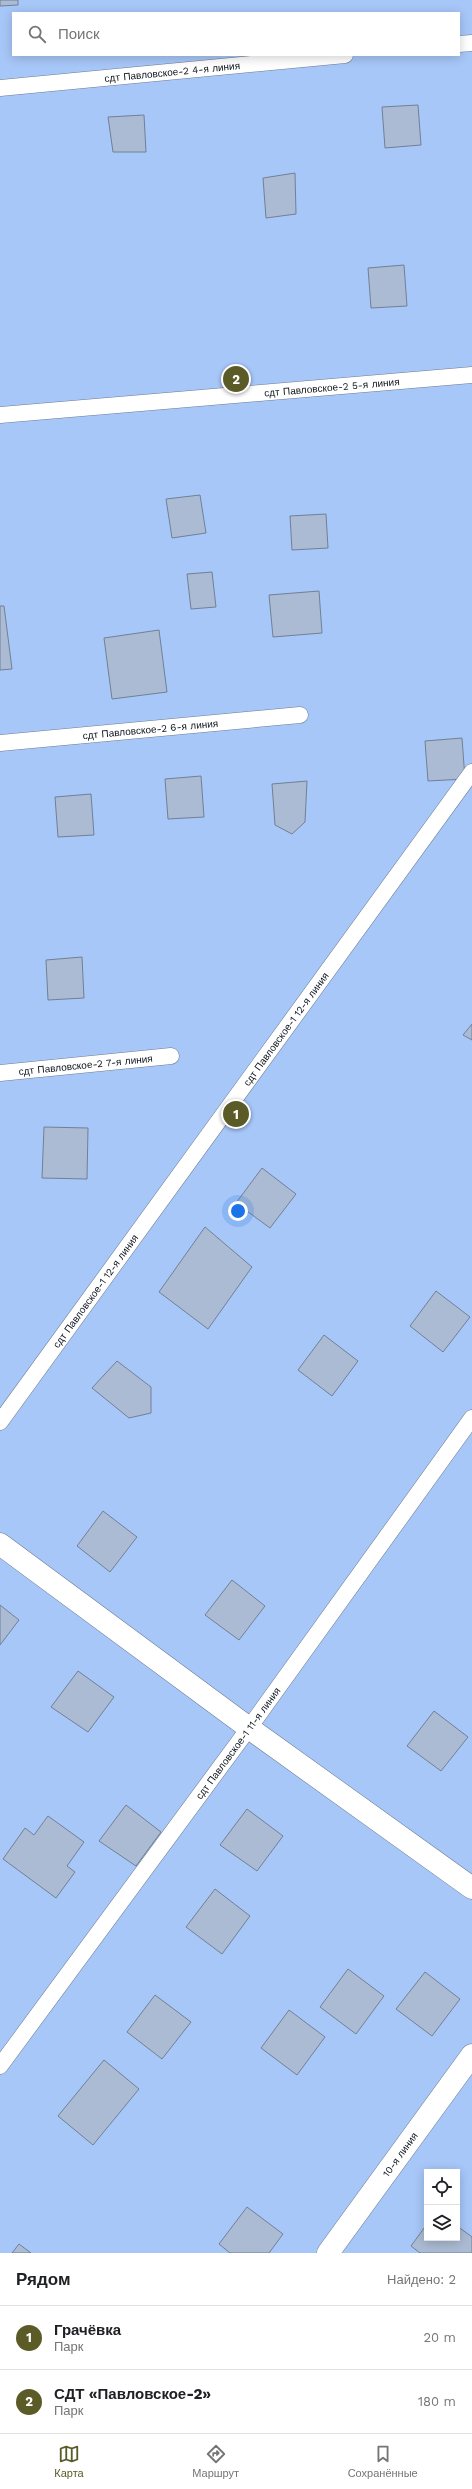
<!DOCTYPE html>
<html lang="ru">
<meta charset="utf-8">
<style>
body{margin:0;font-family:"Work Sans",sans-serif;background:#f2f2f2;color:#202124}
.controls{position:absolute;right:12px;bottom:12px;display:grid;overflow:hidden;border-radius:0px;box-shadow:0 2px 10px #0003}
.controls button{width:36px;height:36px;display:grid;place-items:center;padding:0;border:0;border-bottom:1px solid #e0e0e0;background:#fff;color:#202124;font:20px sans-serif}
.you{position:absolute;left:238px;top:1211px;width:14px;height:14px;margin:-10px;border:3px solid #fff;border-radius:50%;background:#1a73e8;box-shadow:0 0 0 6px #1a73e833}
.badge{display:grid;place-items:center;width:26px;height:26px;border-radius:50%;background:#5b5b27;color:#fff;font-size:13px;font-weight:700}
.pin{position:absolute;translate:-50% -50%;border:2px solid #fff;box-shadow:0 1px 4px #0006}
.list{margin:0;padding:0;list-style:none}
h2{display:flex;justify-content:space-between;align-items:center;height:52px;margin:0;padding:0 16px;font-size:17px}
h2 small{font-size:13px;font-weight:400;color:#757577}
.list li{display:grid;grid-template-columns:26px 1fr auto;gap:12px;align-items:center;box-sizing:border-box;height:64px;padding:0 16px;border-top:1px solid #e0e0e0}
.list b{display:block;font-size:15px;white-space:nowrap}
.list p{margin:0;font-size:13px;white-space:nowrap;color:#757577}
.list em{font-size:13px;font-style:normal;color:#757577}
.icon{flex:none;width:22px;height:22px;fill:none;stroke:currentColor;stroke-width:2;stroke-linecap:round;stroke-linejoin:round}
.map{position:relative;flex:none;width:472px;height:2253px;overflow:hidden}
.search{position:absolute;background:#fff;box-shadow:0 2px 10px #0003;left:12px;right:12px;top:12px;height:44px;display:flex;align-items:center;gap:10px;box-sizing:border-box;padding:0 14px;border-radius:0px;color:#757577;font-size:15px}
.sheet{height:180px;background:#fff}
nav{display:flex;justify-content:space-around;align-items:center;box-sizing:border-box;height:56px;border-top:1px solid #e0e0e0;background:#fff;font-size:11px;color:#757577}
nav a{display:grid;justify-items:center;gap:2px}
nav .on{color:#5b5b27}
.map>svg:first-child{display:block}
.green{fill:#a7c7f8;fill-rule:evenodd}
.building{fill:#aabbd3;stroke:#708097}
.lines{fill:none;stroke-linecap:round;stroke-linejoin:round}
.service-casing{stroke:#6c7b92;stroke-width:17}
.minor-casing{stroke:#6c7b92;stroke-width:23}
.service{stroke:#fff;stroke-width:16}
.minor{stroke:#fff;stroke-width:22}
.labels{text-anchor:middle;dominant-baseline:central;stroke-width:3;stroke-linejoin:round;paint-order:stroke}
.street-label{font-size:10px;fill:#0e141c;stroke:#e1ebfb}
</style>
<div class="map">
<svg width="472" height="2253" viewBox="0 0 472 2253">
<rect width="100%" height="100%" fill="#e1ebfb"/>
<path class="green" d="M0,0h472v2253h-472zM13,13h446v42h-446zM427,2172h30v66h-30z"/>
<path class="building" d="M0,0h18v5l-18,1z
M418,105l3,40 -36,3 -3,-41z
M144,115l2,37h-33l-5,-35z
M295,173l1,41 -30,4 -3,-40z
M404,265l3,41 -36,2 -3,-40z
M200,495l6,38 -34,5 -6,-39z
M326,514l2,34 -36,2 -2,-34z
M212,572l4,35 -25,2 -4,-35z
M319,591l3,42 -49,4 -4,-42z
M0,606h4l8,63 -12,1z
M159,630l8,62 -55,7 -8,-61z
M462,738l3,41 -37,2 -3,-40z
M201,776l3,41 -36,2 -3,-40z
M307,781l-2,41 -13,12 -17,-9 -3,-41z
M91,794l3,41 -36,2 -3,-40z
M82,957l2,41 -36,2 -2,-40z
M472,1024v16l-9,-5z
M44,1127l44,1 -1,51 -45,-1z
M262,1168l34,26 -26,34 -34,-25z
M205,1227l47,40 -44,62 -49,-37z
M436,1291l34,26 -27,35 -33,-26z
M324,1335l34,26 -26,35 -34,-26z
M117,1361l34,26v26l-22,5 -37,-30z
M103,1511l34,26 -27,35 -33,-26z
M232,1580l33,26 -26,34 -34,-25z
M0,1605l19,15 -19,25z
M78,1671l36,26 -26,35 -37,-25z
M434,1711l34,26 -27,34 -34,-25z
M126,1805l35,27 -25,34 -37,-25z
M247,1809l36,27 -26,35 -37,-26z
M48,1816l36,26 -17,24 8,6 -19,26 -53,-39 22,-31 9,7z
M215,1889l35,27 -28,38 -36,-27z
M348,1969l36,27 -28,38 -36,-27z
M425,1972l35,27 -28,37 -36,-27z
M155,1995l36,27 -29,37 -35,-27z
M289,2010l36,27 -28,38 -36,-27z
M104,2060l35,29 -46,56 -35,-29z
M247,2207l36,27 -14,19h-39l-11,-9z
M427,2224v14h30v-12l15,11v16h-52l-9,-7z
M19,2244l12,9h-19z"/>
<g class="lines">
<g class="service-casing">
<g id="service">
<path d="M459,44l13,-1"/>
<path id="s1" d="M0,88l345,-33"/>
<path id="s2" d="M0,415l472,-40"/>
<path id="s3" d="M0,743l300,-28"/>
<path id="s4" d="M0,1073l171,-17"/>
<path id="s5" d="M0,1422l472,-650"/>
<path id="s6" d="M0,2066l249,-338 223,-310"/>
</g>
</g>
<g class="minor-casing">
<g id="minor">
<path d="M0,1544l249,184 223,160"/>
<path id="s7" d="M328,2253l144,-198"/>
</g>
</g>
<use href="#service" class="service"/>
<use href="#minor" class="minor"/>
</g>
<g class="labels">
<g class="street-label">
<text stroke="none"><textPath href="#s1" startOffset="173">сдт Павловское-2 4-я линия</textPath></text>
<text stroke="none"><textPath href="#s2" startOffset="333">сдт Павловское-2 5-я линия</textPath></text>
<text stroke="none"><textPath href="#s3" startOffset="151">сдт Павловское-2 6-я линия</textPath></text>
<text stroke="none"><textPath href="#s5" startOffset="486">сдт Павловское-1 12-я линия</textPath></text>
<text stroke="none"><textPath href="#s4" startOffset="86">сдт Павловское-2 7-я линия</textPath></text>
<text stroke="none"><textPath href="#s5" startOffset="162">сдт Павловское-1 12-я линия</textPath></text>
<text stroke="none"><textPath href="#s6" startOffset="401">сдт Павловское-1 11-я линия</textPath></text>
<text stroke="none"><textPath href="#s7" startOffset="122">10-я линия</textPath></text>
</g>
</g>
</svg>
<div class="controls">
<button><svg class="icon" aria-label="locate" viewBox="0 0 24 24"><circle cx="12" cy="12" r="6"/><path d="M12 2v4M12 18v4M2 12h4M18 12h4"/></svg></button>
<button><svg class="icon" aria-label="layers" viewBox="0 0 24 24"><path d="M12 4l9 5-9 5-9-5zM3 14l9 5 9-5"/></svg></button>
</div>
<div class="you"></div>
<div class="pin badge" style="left:236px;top:1114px">1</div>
<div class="pin badge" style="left:236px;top:379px">2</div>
<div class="search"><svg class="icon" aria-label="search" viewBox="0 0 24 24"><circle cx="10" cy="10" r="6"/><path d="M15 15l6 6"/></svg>Поиск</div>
</div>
<section class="sheet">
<h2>Рядом<small>Найдено: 2</small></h2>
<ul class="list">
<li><span class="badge">1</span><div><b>Грачёвка</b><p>Парк</p></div><em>20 m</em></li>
<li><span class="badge">2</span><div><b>СДТ «Павловское-2»</b><p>Парк</p></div><em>180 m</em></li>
</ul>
</section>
<nav>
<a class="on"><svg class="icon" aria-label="map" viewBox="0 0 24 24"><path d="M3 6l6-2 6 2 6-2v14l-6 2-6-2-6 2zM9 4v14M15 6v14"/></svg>Карта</a>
<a><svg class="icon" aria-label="directions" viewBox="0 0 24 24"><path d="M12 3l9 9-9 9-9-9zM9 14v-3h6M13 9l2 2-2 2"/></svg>Маршрут</a>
<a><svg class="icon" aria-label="saved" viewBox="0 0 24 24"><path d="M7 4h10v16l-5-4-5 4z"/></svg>Сохранённые</a>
</nav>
